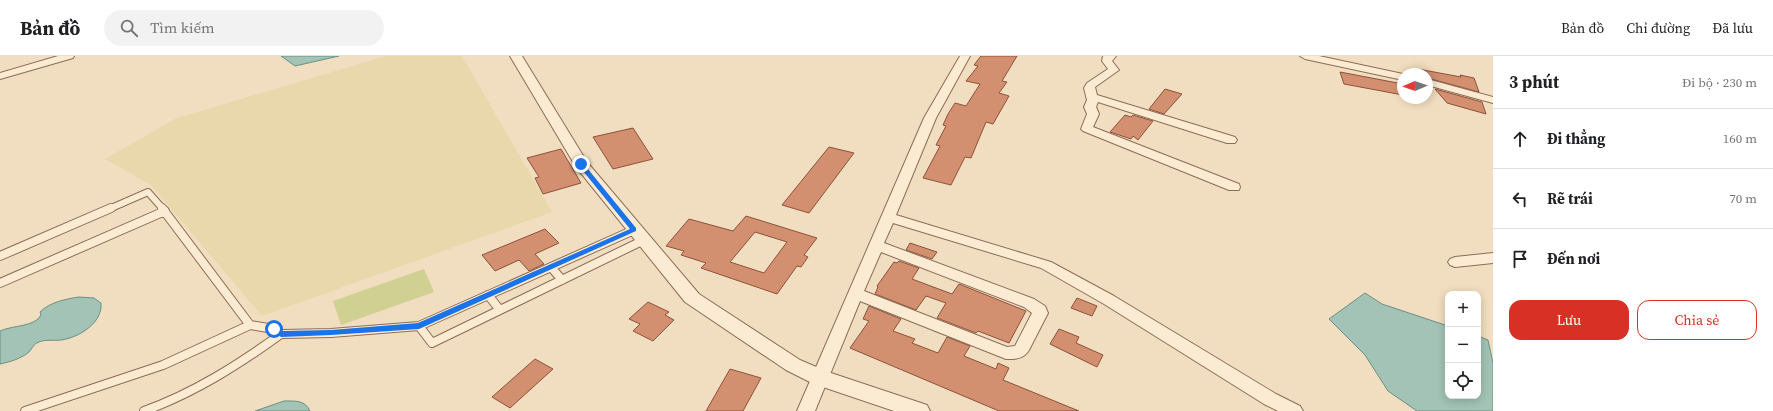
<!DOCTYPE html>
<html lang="vi">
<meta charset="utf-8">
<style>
body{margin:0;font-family:"Source Serif 4",serif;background:#f2f2f2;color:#202124}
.controls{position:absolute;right:12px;bottom:12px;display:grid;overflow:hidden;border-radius:8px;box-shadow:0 2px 10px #0003}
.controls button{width:36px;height:36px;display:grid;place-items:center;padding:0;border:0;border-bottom:1px solid #e0e0e0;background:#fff;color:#202124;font:20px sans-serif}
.compass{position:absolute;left:1397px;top:12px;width:36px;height:36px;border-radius:50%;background:#fff;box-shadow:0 2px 10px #0003;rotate:268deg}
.stop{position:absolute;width:12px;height:12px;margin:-9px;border:3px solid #1a73e8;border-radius:50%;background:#fff}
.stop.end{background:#1a73e8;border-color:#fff;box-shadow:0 1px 4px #0008}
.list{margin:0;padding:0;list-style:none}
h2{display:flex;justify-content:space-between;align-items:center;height:52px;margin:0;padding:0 16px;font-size:17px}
h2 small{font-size:13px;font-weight:400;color:#757577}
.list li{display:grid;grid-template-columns:26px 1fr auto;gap:12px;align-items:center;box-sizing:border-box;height:60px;padding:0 16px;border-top:1px solid #e0e0e0}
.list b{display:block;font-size:15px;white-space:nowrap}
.list em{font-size:13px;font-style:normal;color:#757577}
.actions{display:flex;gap:8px;padding:12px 16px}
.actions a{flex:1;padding:9px 0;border:1px solid #d93025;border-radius:12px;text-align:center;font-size:14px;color:#d93025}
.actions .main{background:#d93025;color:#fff}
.icon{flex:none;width:22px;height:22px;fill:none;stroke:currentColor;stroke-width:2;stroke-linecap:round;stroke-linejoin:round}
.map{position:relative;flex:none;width:1493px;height:355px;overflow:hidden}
header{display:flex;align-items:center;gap:24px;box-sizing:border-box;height:56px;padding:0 20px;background:#fff;border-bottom:1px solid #e0e0e0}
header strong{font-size:19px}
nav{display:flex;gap:22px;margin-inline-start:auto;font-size:14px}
.search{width:280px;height:36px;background:#f2f2f2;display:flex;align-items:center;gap:10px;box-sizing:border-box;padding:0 14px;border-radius:22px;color:#757577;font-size:15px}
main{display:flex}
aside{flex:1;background:#fff}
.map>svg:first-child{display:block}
.farmland{fill:#e8d8ac}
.green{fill:#cfd092}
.water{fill:#a2c3b6;stroke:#699183}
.building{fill:#d39071;stroke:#8d5239;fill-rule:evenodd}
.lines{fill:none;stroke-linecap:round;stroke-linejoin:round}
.service-far1-casing{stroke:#8c6d56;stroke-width:8}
.service-casing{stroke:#8c6d56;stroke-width:10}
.minor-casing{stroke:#8c6d56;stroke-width:2}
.tertiary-casing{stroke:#8c6d56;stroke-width:2}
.service-far1{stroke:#fcebd3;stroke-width:6}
.service{stroke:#fcebd3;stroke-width:8}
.minor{fill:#fcebd3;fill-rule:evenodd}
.tertiary{fill:#fcebd3;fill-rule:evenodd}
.route{fill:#1a73e8}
</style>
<header>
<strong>Bản đồ</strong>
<div class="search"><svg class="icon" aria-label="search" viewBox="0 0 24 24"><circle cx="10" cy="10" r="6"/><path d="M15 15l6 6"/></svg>Tìm kiếm</div>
<nav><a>Bản đồ</a><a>Chỉ đường</a><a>Đã lưu</a></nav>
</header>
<main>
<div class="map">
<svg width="1493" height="355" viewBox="0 0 1493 355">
<rect width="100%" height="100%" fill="#f1ddbf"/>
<path class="farmland" d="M386,0h76l90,156 -290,104 -111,-131 -46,-26 72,-41z"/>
<path class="green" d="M424,213l10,23 -93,33 -8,-24z"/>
<path class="water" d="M281,0h58l-44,10z
M1365,237l17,11 66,22v70h30v-60l10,4 5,23v48h-76l-29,-20 -23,-36 -36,-36z
M79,241l15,1 7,5c2,20 -23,35 -40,37 -7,1 -15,-1 -22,2 -6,2 -6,6 -10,10 -8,7 -20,10 -29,12v-33c13,-6 35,-4 41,-16l-1,-3c10,-10 26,-13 39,-15z
M284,345c12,0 21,-1 26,10h-55z"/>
<path class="building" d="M981,0h36l-15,25 5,1 -8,11 10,3 -16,28 -7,-2 -15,36 -6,-1 -14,28 -28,-7 17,-32 -4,-1 10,-19 -3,-1 5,-11 7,-11 11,3 14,-22 -14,-3 12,-15 -4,-1z
M1418,13l43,8 -1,-2 14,3 5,14 -52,-14v-4h-5z
M1340,16l63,12v11l-59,-11z
M1165,33l17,5 -18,20 -15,-5z
M1435,33l47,13 4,12 -39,-11z
M1125,59l6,2 2,-2 20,6 -15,19 -5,-4 -2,3 -21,-7z
M633,72l20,31 -40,10 -20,-32z
M829,91l25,6 -45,60 -27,-8z
M561,93l20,34 -38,11 -8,-16 4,-1 -12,-19z
M746,160l71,22 -13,17 4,2 -7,10 -4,-1 -20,28 -76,-26 5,-5 -25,-8 3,-4 -18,-5 23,-27 44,12zM755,176l32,10 -23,31 -34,-11z
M545,173l14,14 -24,11 9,10 -15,7 -10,-11 -24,11 -13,-16z
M910,187l27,9 -5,7 -26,-9z
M899,205l20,7 -7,11 40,15 7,-10 67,27 -17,32 -31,-12 -2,2 -39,-15 9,-15 -20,-7 -10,14 -41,-16 3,-7 -1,-1 17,-24 3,1z
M1077,242l20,8 -5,10 -21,-8z
M648,246l21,10 -4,3 9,5 -21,21 -20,-10 7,-7 -11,-5z
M869,250l32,13 -8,12 22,8 -3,4 26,10 9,-16 23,9 -6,10 32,13 2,-6 11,5 -6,12 76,31h-80l-149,-63 19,-27 -6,-2z
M1059,273l20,8 -3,6 27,12 -6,12 -47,-23z
M535,303l18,10 -43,39 -18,-11z
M730,313l31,9 -18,33h-37z"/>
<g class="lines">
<g class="service-far1-casing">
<path id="service-far1" d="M109,153l39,-17 15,17"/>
</g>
<g class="service-casing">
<path id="service" d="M162,152l88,117
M0,200l111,-48
M551,211l11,13
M0,227l165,-72
M488,239l12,15
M419,270l13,17 212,-103
M25,355l138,-46 87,-40 24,4 7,5 50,-1 88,-7 215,-96
M144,355c50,-18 94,-46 137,-77"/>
</g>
<g class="minor-casing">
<path id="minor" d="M58,0h16l-1,2 -73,21v-6z
M960,0h10l-34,62 -40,97 155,47 63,34 162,98 24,12 3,5h-25l-14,-7 -160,-100 -63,-36 -148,-45 -9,20 150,56 11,7 3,7 -19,37c-5,9 -14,9 -23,9l-146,-58 -45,110h-18l127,-293zM881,196l143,55 8,6 -17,33 -8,1 -143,-56z
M1103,0h13l-4,5 7,9 -24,17 2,8 138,42 2,3 -2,3h-8l-129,-41 -2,5 3,7 -6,13 146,57 1,3 -1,3h-10l-146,-59 -2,-2 6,-15 -3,-7 3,-7 -3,-12 3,-5 21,-14 -6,-8z
M1300,0h19l84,18v6l-98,-21z
M1427,23l66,18v6l-66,-18z
M1493,197v10l-38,4 -5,-2 -2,-3 2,-3 5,-2z"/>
</g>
<g class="tertiary-casing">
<path id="tertiary" d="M510,0h12l65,106 112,132 101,66 28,12 99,33 3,6h-36l-80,-27 -28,-14 -101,-68 -109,-135z"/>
</g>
<use href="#service-far1" class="service-far1"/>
<use href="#service" class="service"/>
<use href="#minor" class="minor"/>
<use href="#tertiary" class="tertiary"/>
</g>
<path class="route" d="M579,107h4l53,65v3l-217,98 -88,6 -50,2 -11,-8 4,-3 9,5 48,-1 87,-7 212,-94 -51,-63z"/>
</svg>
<div class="controls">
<button>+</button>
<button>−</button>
<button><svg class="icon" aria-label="locate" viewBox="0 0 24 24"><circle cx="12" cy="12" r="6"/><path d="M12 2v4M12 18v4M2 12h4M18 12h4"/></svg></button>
</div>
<svg class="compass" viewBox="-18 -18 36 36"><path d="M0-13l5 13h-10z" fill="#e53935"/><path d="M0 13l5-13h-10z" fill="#757577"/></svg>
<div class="stop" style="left:274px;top:273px"></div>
<div class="stop end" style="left:581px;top:108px"></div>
</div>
<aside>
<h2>3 phút<small>Đi bộ · 230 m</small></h2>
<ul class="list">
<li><svg class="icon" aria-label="ahead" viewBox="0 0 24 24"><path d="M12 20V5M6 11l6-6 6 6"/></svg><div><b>Đi thẳng</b></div><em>160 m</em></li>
<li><svg class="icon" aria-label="left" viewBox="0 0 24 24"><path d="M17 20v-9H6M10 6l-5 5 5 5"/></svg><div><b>Rẽ trái</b></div><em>70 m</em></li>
<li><svg class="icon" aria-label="arrive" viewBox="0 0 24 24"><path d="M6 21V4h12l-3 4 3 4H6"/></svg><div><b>Đến nơi</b></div></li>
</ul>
<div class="actions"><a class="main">Lưu</a><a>Chia sẻ</a></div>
</aside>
</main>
